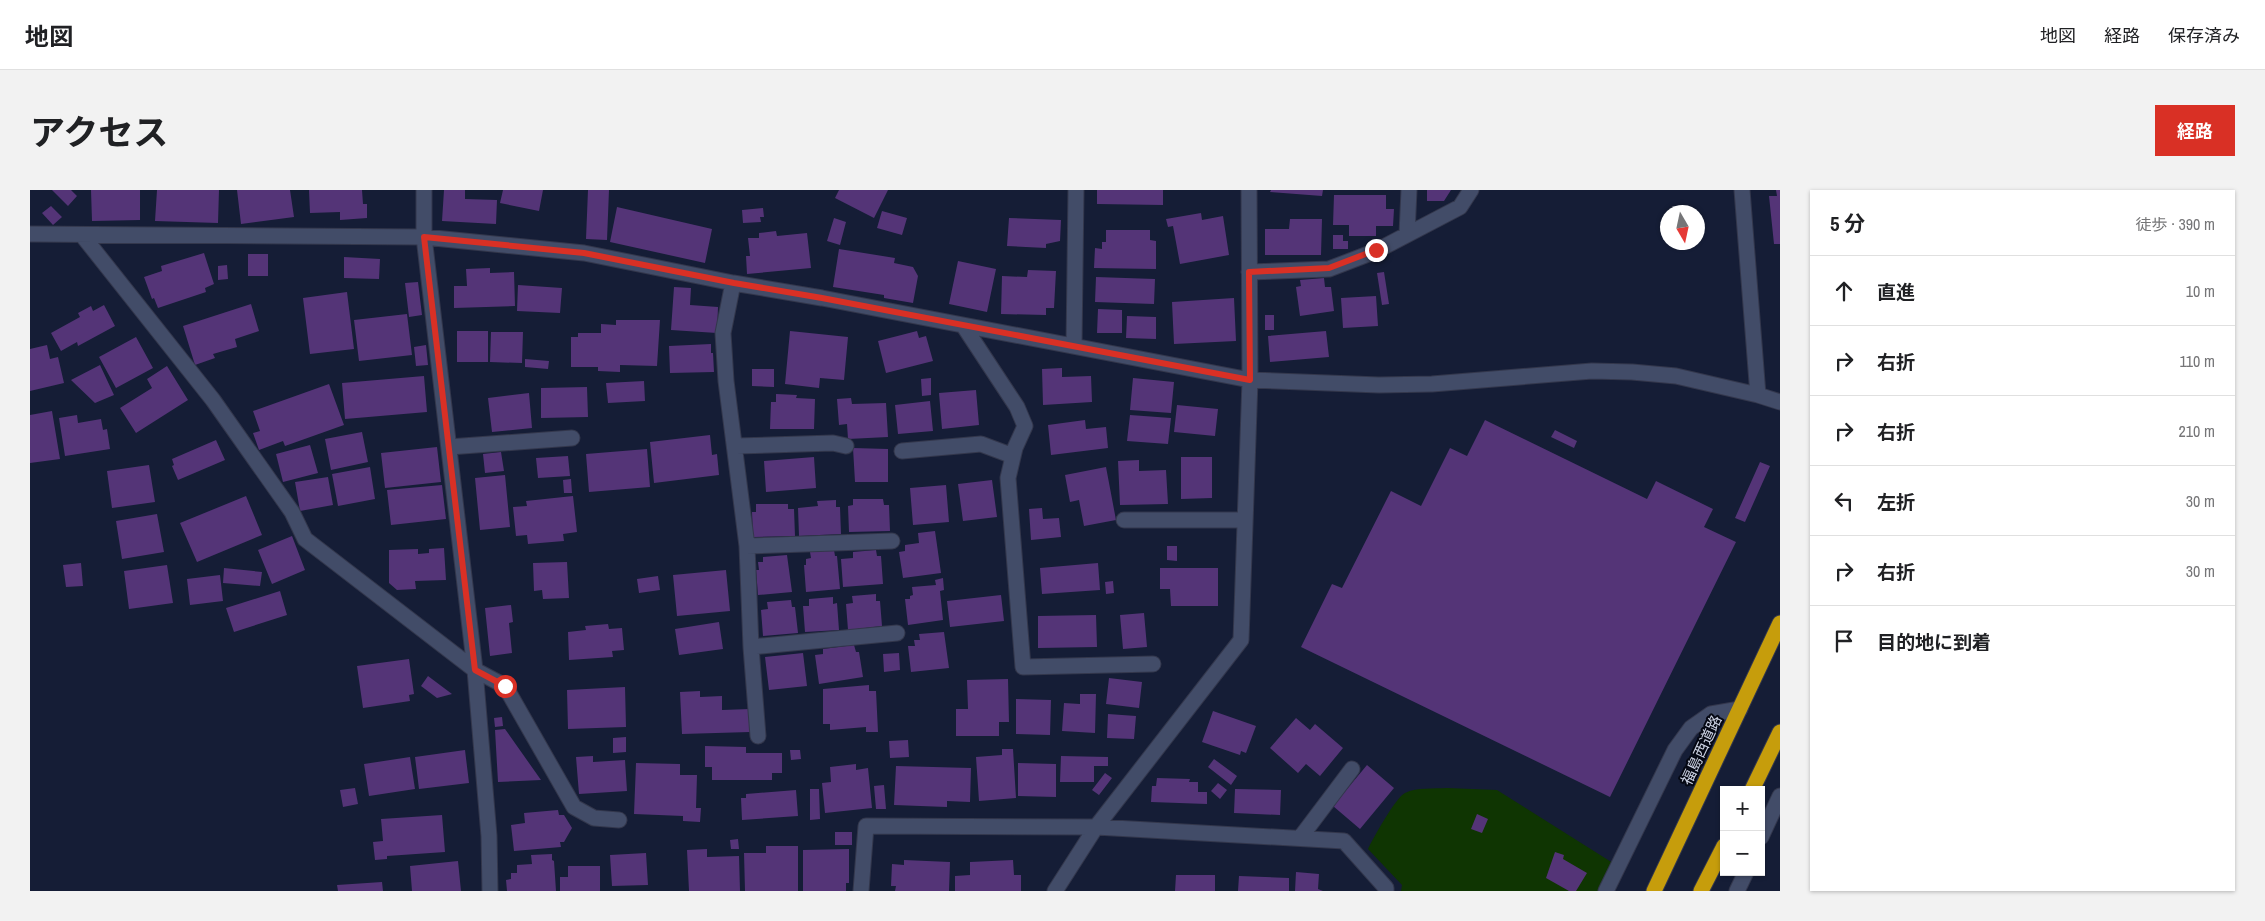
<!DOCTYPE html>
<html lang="ja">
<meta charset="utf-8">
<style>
body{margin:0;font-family:"Archivo Narrow","Noto Sans JP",sans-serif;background:#f2f2f2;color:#202124}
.controls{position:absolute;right:15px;bottom:15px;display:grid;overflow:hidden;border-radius:0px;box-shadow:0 1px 4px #0004}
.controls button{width:45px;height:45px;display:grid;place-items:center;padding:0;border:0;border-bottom:1px solid #e0e0e0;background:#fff;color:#202124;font:25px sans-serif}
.compass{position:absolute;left:1630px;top:15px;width:45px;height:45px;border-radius:50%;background:#fff;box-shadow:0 1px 4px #0004;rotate:171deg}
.stop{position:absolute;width:15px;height:15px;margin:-11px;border:4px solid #d93025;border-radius:50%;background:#fff}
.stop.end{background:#d93025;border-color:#fff;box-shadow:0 1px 5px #0008}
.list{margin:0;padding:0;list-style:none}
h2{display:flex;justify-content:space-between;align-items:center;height:65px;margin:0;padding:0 20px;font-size:21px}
h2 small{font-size:16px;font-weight:400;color:#757577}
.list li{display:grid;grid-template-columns:32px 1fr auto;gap:15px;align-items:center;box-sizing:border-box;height:70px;padding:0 20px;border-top:1px solid #e0e0e0}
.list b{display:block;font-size:19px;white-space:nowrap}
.list em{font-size:16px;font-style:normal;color:#757577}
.icon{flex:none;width:28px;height:28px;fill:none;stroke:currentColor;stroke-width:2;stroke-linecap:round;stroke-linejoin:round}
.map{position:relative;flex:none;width:1750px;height:701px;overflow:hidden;border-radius:0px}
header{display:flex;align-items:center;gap:30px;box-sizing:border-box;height:70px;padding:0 25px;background:#fff;border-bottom:1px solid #e0e0e0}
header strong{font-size:24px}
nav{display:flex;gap:28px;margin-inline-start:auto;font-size:18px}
.intro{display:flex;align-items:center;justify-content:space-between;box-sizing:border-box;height:120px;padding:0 30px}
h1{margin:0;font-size:35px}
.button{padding:12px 22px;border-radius:0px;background:#d93025;color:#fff;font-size:18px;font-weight:700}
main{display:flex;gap:30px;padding:0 30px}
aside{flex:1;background:#fff;border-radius:0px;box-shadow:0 1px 4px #0004}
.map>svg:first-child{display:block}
.green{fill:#0f3502}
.building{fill:#543477}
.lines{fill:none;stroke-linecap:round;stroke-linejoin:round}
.minor-casing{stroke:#33374c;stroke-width:17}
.highway-casing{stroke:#33374c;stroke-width:17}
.minor{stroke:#424c68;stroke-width:15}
.highway{stroke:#c69d0c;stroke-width:15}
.route{stroke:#d93025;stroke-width:6}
.labels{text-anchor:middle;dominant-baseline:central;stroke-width:4;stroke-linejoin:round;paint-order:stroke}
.street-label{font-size:15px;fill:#ccd2e3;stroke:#050813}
</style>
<header>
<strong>地図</strong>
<nav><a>地図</a><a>経路</a><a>保存済み</a></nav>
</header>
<div class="intro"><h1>アクセス</h1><a class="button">経路</a></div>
<main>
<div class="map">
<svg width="1750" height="701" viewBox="0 0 1750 701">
<rect width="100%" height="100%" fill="#151d36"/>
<path class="green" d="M1417,598l50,2 127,80 -11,21h-212l1,-6 -34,-36c5,-11 28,-52 37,-56 12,-6 29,-4 42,-5z"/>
<path class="building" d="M22,0h19l6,6 -9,10z
M61,0h49v30l-48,1z
M127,0h62l-1,33 -63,-2z
M207,0h53l4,27 -53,7z
M279,0h53l1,14h4v14l-27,2v-8l-30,1z
M414,0h21v9l32,1 -1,24 -54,-3z
M473,0h40l-4,21 -39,-8z
M558,0h21l-2,50 -21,-1z
M809,0h49l-14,28 -39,-20z
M1067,0h66v15l-66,-1z
M1241,0h52l-1,6 -52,-4z
M1397,0h24l-7,11h-17z
M1746,0h4v54h-6l-5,-48h8z
M1304,5h52v14h8l-1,17h-17v10h-27v-11h-16z
M21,16l11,11 -9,8 -11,-12z
M587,17l95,22 -7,34 -95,-21z
M733,18l1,9h-4l1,5 -18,1 -1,-13z
M852,21l25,7 -5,17 -25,-7z
M1171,23l1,7 21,-4 6,39 -49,9 -7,-38 -5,1 -2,-8z
M804,28l12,4 -6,23 -13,-4z
M979,28l52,2 -1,21 -14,3v4l-39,-2z
M1260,29h32l-1,36h-56v-26h24z
M1076,40h44v10l6,1v28l-62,-1 1,-20 7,1v-7h4z
M746,41l1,5 30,-3 4,35 -64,6 -1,-18h4l-2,-18h11v-5z
M1303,45h10v6h5v8h-15z
M809,59l56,9 -1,5 19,4 5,9 -5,27 -29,-5v-3l-51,-8z
M174,63l10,31 -9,4 1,4 -48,16 -4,-10 -2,1 -8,-22 18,-6 -1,-5z
M218,64h20v22h-20z
M314,67l36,2 -1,20 -35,-1z
M928,71l38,8 -9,43 -38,-8z
M197,75l1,14 -10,1v-14z
M460,78v5l24,-1 1,34 -61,2v-22h13l-1,-17z
M998,80l28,1 -2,37h-8v7l-45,-1 1,-38 25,1z
M1354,82l5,32 -7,1 -5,-32z
M1066,87l59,2 -1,25 -59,-2z
M1294,88l1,9h6l3,24 -34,5 -4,-29 5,-1 -1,-6z
M388,92l4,33 -13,2 -4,-34z
M488,95l44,3 -2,25 -43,-2z
M644,97l17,1 -1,17 28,2 -1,26 -46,-3z
M317,102l7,57 -44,5 -7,-56z
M1346,106l2,30 -35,2 -2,-30z
M1204,108l2,43 -62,3 -2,-42z
M221,114l8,27 -24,8 2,8 -24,7 2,4 -20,7 -12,-39z
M74,115l11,21 -37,20 -1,-4 -16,9 -10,-18 29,-16 -2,-4 13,-7 2,5z
M1068,119l24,1v23h-25z
M377,124l5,41 -53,6 -5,-41z
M1235,125h9v15h-9z
M1097,126l29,1v22l-30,-1z
M586,130h44l-3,46 -37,-1v7l-22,-1v-4h-27v-30h7v-4h23v-9l15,1z
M427,141h31v31h-31z
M760,141l58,6 -4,43 -24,-2 -1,10 -34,-4z
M887,141l2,7 7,-2 7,25 -47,12 -8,-32z
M1296,141l3,26 -59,5 -2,-26z
M461,142h32l-1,31 -32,-1z
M106,147l17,31 -37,20 -17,-31z
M681,154v9h2l1,19 -44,1 -1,-27z
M17,155l3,14 8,-2 6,26 -34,8v-42z
M396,155l2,20 -12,1 -2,-19z
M495,169l24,2 -1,8 -23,-2z
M70,175l14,30 -19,8 -24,-23z
M137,176l21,34 -52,33 -16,-25 32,-20 -5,-9z
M1032,178v9l29,-1 1,26 -49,3 -1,-36z
M722,179h22v18l-22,-1z
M394,186l3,36 -82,7 -3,-36z
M901,188v17l-9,1 -1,-17z
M1103,188l41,4 -3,31 -41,-3z
M614,191l1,20 -37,2 -2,-20z
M299,194l15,41 -59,21 -2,-5 -24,9 -6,-17 7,-2 -7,-20z
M557,197l1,30 -47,1v-30z
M946,200l3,35 -37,4 -3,-36z
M499,203l3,35 -40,4 -4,-34z
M746,204l21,1 -1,3 19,1 -1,30h-44l1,-27h5z
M821,208l1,6 34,-1 2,34 -40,2 -1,-15 -8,1 -2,-26z
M900,211l3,30 -35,3 -3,-29z
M1147,215l41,4 -3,27 -41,-4z
M22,221l8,48 -30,4v-48z
M47,225l1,8 23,-4 2,11 4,-1 3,20 -45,7 -6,-38z
M1100,225l41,3 -3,26 -41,-3z
M1055,230l1,9 20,-2 2,21 -57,7 -3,-30z
M1455,230l162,79 9,-18 57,28 -9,18 32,15 -126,255 -309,-150 31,-63 10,4 49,-97 30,15 29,-58 17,8z
M1525,240l22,11 -3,7 -23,-11z
M332,242l6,30 -37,8 -6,-31z
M680,245l2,20 5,-1 2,21 -65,8 -4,-41z
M186,250l9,20 -47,20 -6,-14 2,-1 -2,-6z
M280,255l8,28 -35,9 -7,-28z
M407,257l4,35 -56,6 -4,-35z
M823,258l35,1v33h-33z
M617,259l3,38 -61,5 -3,-38z
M471,262l3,19 -19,2 -2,-19z
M538,266l2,20 -32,2 -2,-20z
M784,267l2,31 -50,4 -2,-31z
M1151,267h31v41l-31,1z
M1109,270v11l27,-1 2,34 -48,1 -2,-44z
M1730,272l10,4 -25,56 -10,-4z
M119,275l6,37 -43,6 -5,-37z
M340,277l5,32 -37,7 -6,-32z
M1076,277l10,53 -32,6 -5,-26 -9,2 -5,-27z
M475,285l5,52 -30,3 -5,-52z
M298,287l5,28 -33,6 -5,-29z
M541,289l1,14h-8l-1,-13z
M962,290l5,37 -34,4 -5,-37z
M412,295l4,34 -55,6 -4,-35z
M916,295l3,37 -36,3 -3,-37z
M216,306l16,39 -65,27 -17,-39z
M543,306l4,36 -14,2 1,7 -36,3 -1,-9 -11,1 -3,-29 14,-1 -1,-5z
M823,309h30l1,6h5l1,26 -41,1 -1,-26 5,-1z
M806,310v7h4l1,27 -42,2 -1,-28 20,-2 -1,-5z
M726,314h32v5h6l1,27 -42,1 -1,-25h4z
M1012,318l1,11 16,-1 2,19 -30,3 -2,-31z
M127,324l7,38 -42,7 -6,-38z
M905,341l6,42 -38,5 -4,-26 6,-1v-6l14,-2 -1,-10z
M262,346l13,34 -33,14 -14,-34z
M1137,356h10v15l-10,-1z
M414,358l2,32 -31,1 1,8 -19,1 -8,-7v-33l29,-1v5l11,-1v-4z
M804,360l1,6h2l3,33 -34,3 -2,-27h2v-6l5,-1 -1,-6z
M846,360l1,6h4l2,28 -40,3 -2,-28 12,-1v-6z
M757,365l5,37 -34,3 -2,-25h3l-1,-8h5v-5z
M537,372l2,36 -26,1 -1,-9 -8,1 -1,-28z
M51,373l2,23 -17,1 -3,-22z
M1068,373l2,27 -58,4 -2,-26z
M137,375l6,38 -44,6 -5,-38z
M194,378l38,4 -2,14 -37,-3z
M1130,378h58v38h-47l-1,-17h-10z
M696,380l4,41 -53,5 -4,-41z
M190,385l3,26 -33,4 -3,-26z
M628,386l2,14 -21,3 -2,-14z
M913,388l1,12 -4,1 3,29 -35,5 -3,-26h5v-3l3,-1 -1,-8 24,-2 -1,-5z
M1083,391l1,12 -8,1 -1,-12z
M250,401l7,24 -53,17 -8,-24z
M846,404v7h4l2,25 -34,4 -2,-26 7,-1 -1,-7z
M971,405l3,26 -54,6 -3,-26z
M803,407v7l4,-1 2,27 -34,2 -2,-26h6v-7z
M761,410l1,7h3l3,26 -35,3 -2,-26 7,-1 -1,-7z
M481,415l2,17 -4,1 3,30 -22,3 -5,-48z
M1114,423l3,34 -24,2 -3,-34z
M1066,425l1,32 -59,1v-32z
M689,432l4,27 -44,6 -4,-26z
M578,434l1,5 13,-1 2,22 -12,1 1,6 -44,3 -1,-28 18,-2 -1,-4z
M914,442l5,36 -38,4 -3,-26h7l-1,-6h6l-1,-6z
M824,455l2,7h3l4,25 -44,7 -4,-29 8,-1v-5z
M773,463l4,33 -38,4 -4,-33z
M869,463l1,17 -16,2 -1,-18z
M379,469l5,35 -5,1 1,6 -47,7 -6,-42z
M398,486l24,18 -15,4 -16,-12z
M1079,488l33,4 -3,26 -33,-4z
M978,489l1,43h-10v14h-43v-27h12l-1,-29z
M839,495v6h7l2,41h-12v-5l-36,3v-6h-7v-35z
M595,497l1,40 -58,2 -1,-39z
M670,501v6l22,-1v14l28,-1v23l-68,2 -2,-42z
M1050,504h16l-1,39 -33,-2 2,-28 16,1z
M986,509l35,1 -1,35 -34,-1z
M1183,521l43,15 -10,27 -5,-2 -1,4 -38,-13z
M1078,524l28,2 -2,23 -27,-1z
M472,527l1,9 -8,1 -1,-9z
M1266,528l14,12 5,-6 28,24 -23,28 -14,-12 -8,9 -28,-25z
M475,539l36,51 -43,2 -3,-52z
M596,547v15l-13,1v-15z
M878,550l1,17 -19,1 -1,-17z
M675,556l41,1v6h36v20h-10v7h-60v-13h-7z
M972,559h11l3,49 -37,3 -3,-44 26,-2z
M435,560l4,33 -50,6 -4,-32z
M760,560h10l1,9 -10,1z
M563,566v6l32,-2 2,31 -48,3 -3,-37z
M1031,566l47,1v9h-14v16h-34z
M380,567l5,32 -46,7 -5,-32z
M1184,569l23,17 -6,9 -23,-18z
M606,573l44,1v11h17l-1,33h5l-1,14 -17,-1v-5l-49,-2z
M988,573l38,1v33l-38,-1z
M826,574v6l12,-2 4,40 -47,5 -3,-30 9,-1 -1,-15z
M1337,575l27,23 -34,41 -27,-23z
M866,576l75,2 -1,34 -23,-1v6l-53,-2z
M1075,583l7,5 -13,17 -7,-5z
M1127,588l33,1 -1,3h9v10h9v12l-56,-2 1,-16h4z
M1188,593l9,7 -7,9 -9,-8z
M854,595l2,24h-10l-2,-23z
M325,598l3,16 -15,3 -3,-17z
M780,599h9l1,30 -10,1z
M1205,599l46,1 -1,25 -46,-2z
M766,600l2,26 -56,4 -1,-22h5v-4z
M528,620l1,5h5l8,13 -8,14h-4l1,5 -47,4 -3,-26 14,-2 -1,-10z
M1447,624l11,5 -6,14 -11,-4z
M412,625l3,37 -58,4v3l-12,1 -2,-18 10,-1 -2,-22z
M805,642h17v13h-17z
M708,649l1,10h-8l-1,-9z
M736,656h32v45h-53l-1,-38h22z
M677,659v8l32,-1 1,35h-51l-2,-41z
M819,659v34h-3v8h-43v-41z
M1525,662l9,3 -1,4 24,14 -11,18h-7l-23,-13z
M616,663l2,32 -36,1 -2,-31z
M522,664v6l2,1 2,30h-49l-1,-11 5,-1v-6h6v-8l15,-1 -1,-9z
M874,670l46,2 -1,29h-54l1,-5h-5l1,-22 12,1z
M983,670l1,15h7v16h-66v-15l15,-1v-13z
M428,671l3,30h-49l-2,-25z
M538,676h32v25h-40v-14h8z
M1266,682l23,2 -1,15 5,2h-28z
M1146,685h39v16h-40z
M1209,686l50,2v13h-51z
M352,692l1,9h-45l-1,-6z"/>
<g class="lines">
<g class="minor-casing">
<path id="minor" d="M394,0v47l51,433 14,166 1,55
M1712,0l16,205
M0,44l394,3 160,16 149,30 89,15 428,82 129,5 53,-1 160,-13 40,1 44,4 82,19 22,7
M1377,44l2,-44
M52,45l131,165 79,112 13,27 170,131 30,16 69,121 20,11 25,2
M1219,82l80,-3 47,-18 84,-44 11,-17
M703,93l-10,50 3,48 21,165 4,101 7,89
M933,135l54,82 8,19 -10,22 -7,30 15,189 130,-3
M1044,156l2,-156
M706,256l97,-3 13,3
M419,257l123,-9
M872,261l79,-7 32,12
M1094,330h121
M717,356l145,-5
M721,457l146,-14
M1731,647l19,-41
M1270,648l52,-69
M831,701l5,-65 230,1 248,14 42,47v3
M1025,701l41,-64 145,-187 9,-260 -1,-190
M1576,701l69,-141 16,-22 20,-14 29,-5
M1707,701l9,-19"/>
</g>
<g class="highway-casing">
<path id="highway" d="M1722,600l28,-58
M1624,701l126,-268
M1671,701l23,-45"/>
</g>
<use href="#minor" class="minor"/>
<use href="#highway" class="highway"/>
</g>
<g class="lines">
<path class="route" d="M475,496l-30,-16 -51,-433 160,16 150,30 88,15 428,82 -1,-108 80,-4 47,-18"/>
</g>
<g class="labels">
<g class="street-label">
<text transform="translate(1671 560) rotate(-65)">福島西道路</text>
</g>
</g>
</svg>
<div class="controls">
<button>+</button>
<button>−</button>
</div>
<svg class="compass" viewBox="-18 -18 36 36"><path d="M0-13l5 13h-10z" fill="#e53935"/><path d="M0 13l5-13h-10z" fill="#757577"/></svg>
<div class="stop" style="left:475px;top:496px"></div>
<div class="stop end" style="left:1346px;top:60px"></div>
</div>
<aside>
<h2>5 分<small>徒歩 · 390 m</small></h2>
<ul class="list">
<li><svg class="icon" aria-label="ahead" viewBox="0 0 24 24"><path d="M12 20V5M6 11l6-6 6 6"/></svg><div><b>直進</b></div><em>10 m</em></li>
<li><svg class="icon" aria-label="right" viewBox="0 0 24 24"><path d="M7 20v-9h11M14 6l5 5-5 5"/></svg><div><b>右折</b></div><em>110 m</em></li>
<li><svg class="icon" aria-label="right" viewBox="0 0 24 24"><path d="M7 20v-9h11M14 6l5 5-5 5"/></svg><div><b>右折</b></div><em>210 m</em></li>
<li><svg class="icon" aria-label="left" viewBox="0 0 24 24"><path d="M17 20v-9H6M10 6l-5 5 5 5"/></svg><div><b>左折</b></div><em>30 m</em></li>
<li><svg class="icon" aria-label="right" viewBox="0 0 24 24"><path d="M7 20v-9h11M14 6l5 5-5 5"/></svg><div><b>右折</b></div><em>30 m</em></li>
<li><svg class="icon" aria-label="arrive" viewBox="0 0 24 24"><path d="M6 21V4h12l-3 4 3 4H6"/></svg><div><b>目的地に到着</b></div></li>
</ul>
</aside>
</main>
